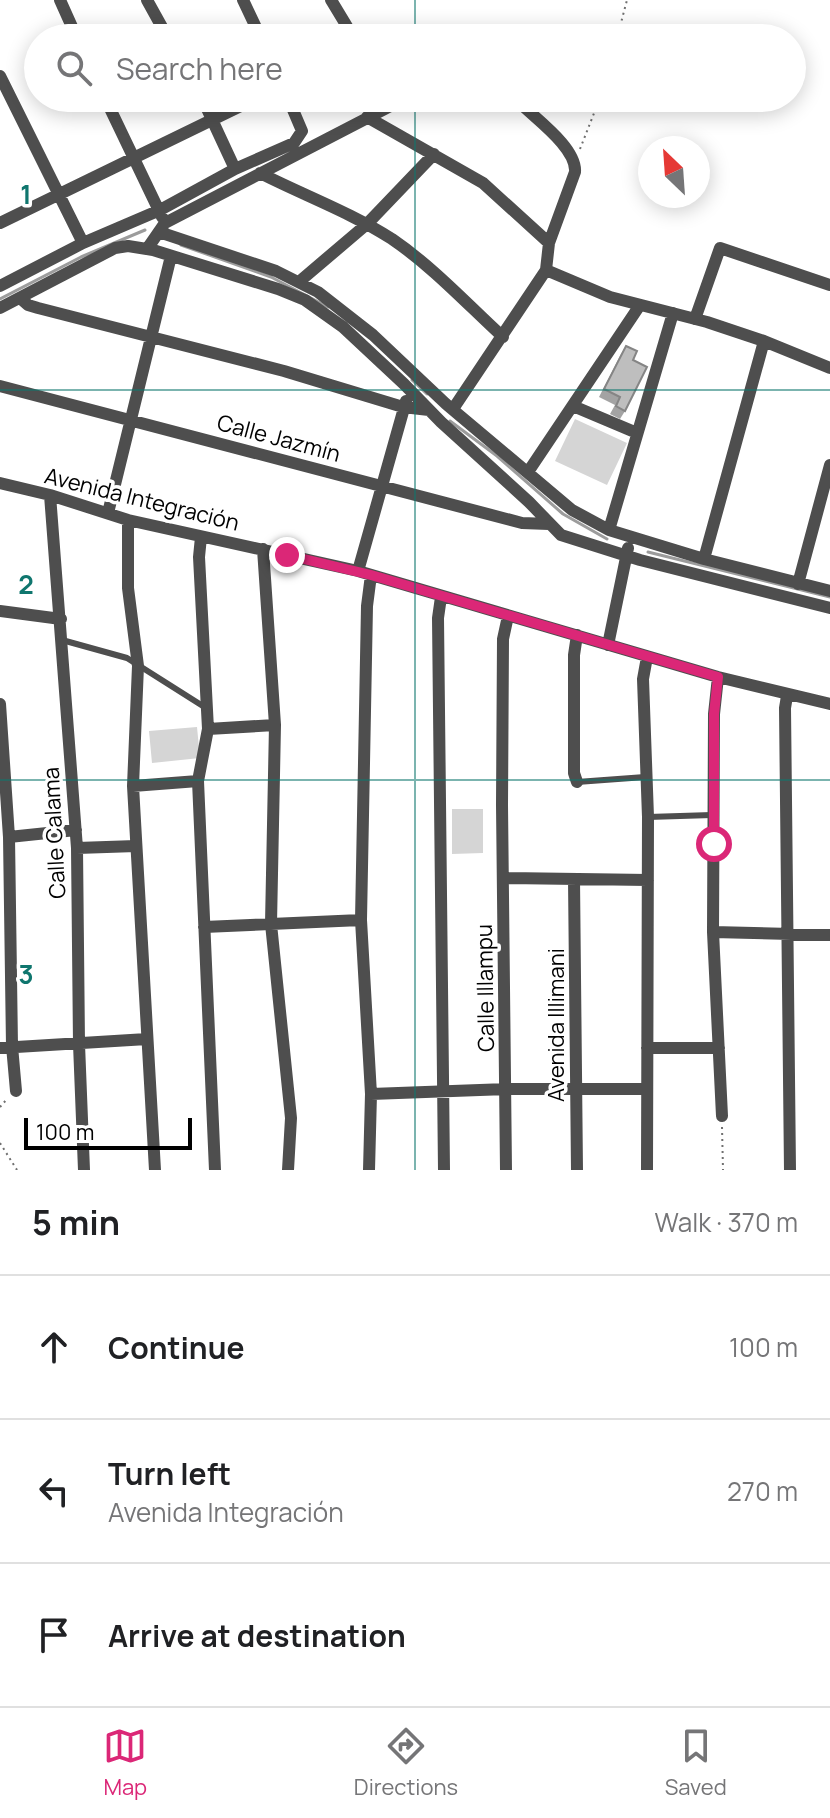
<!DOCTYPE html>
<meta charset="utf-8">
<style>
body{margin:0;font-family:Manrope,sans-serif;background:#f2f2f2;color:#202124}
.compass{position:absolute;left:638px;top:136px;width:72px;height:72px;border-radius:50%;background:#fff;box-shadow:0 4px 20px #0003;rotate:335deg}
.scale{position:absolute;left:24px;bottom:20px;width:168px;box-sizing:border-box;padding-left:8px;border:4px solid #000;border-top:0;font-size:22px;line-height:28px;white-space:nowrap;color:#000;-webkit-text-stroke:6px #fff;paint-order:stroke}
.stop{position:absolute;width:24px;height:24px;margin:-18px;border:6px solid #db2777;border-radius:50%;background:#fff}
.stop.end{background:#db2777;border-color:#fff;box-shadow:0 2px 8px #0008}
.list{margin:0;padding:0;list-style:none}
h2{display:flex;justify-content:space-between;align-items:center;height:104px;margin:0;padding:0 32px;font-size:34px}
h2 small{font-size:26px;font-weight:400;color:#757577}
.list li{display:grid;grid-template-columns:52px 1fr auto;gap:24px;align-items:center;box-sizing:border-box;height:144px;padding:0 32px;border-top:2px solid #e0e0e0}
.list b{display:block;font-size:30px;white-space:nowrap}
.list p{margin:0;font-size:26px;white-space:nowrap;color:#757577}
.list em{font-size:26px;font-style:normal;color:#757577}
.icon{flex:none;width:44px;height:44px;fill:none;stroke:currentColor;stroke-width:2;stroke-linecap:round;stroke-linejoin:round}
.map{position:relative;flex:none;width:830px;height:1170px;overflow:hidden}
.search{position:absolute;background:#fff;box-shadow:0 4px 20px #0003;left:24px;right:24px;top:24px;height:88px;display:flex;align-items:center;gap:20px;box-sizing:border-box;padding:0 28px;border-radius:44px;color:#757577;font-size:30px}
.sheet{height:536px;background:#fff}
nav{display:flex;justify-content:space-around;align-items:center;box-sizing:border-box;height:112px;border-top:2px solid #e0e0e0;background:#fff;font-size:22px;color:#757577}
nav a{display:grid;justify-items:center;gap:4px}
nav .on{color:#db2777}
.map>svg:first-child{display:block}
.green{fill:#d5d5d5}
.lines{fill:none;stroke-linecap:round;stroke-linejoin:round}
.stream{stroke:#9c9c9c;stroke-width:3}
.path{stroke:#707070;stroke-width:2;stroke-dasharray:2 4;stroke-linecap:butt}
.service{stroke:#4e4e4e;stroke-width:6}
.minor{stroke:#4e4e4e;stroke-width:12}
.wall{fill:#a3a3a3}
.building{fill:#bebebe;stroke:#858585;stroke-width:2}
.route{stroke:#db2777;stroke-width:10}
.grid{fill:none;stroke:#0f766e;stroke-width:2;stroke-opacity:0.55}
.labels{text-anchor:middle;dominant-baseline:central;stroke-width:7;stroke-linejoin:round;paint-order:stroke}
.street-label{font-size:22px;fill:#000;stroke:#fff}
.grid-label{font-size:26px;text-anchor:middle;font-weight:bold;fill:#0f766e;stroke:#fff;stroke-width:7;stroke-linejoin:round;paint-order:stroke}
</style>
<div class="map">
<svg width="830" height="1170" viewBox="0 0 830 1170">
<rect width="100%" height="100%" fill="#fff"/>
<path class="green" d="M575,419l52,24 -20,42 -52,-24z
M197,727l3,31 -48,5 -3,-32z
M452,809h31v44l-31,1z"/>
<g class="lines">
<path class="stream" d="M181,245l90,32 57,30
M0,299l81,-42 64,-27
M412,380l15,14
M450,421l47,35 66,58 44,25
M648,552l182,45"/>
<path class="path" d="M617,38l10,-38
M580,149l20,-51
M0,1107l7,-8
M722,1127l1,43
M0,1143l17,27"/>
<path class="service" d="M62,640l65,18 79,50
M577,782l68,-5
M648,817l64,-2"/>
<path class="minor" d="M60,0l17,38
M147,0l21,38
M243,0l18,38
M331,0l23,38
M0,76l83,167
M105,98l57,119
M202,98l33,71
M367,117l116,66 66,60
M260,173c43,22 90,39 132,66 41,28 75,65 111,98
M0,223l257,-125
M159,232l117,39 42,21 55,43 73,69 126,106 37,20 95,29 126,32
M147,249l18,-26 241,-125
M546,270l64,27 97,25 57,19 66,27
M300,281l67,-57 67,-70
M0,286l83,-43 77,-33 75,-41 59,-26 8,-12 -14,-33
M20,298l8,7 10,3 246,63 119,36 26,3
M0,308l115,-60 13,-2 25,4 125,39 27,11 38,27 61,57 37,38 88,80 32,33 79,25 190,48
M695,319l25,-71 110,37
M0,386l522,137 27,1
M573,406l64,27
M453,409l93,-139 3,-27 26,-71c2,-24 -39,-53 -55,-69l-8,-5
M528,472l112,-167
M0,483l50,12 78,25 230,51 360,106 112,27
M50,495l27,353 2,196 5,126
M108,513l63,-257
M128,520v68l10,78 -5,120 22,384
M609,530l64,-217
M201,537l-2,20 9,172 -10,52 17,389
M263,549l12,176 -4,199 20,194 -3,52
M704,559l60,-218
M358,571l48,-170
M798,584l32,-119
M441,597l-3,21 6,552
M0,611l61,8
M577,635l-3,20v118l3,9
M608,645l20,-97
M647,657l-4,22 5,138 -1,353
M718,677l-4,37 -1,218 9,184
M787,696l-2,12 5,462
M0,704l9,133 3,209 4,45
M208,729l67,-4
M133,786l65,-5
M9,837l67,-7
M77,848l59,-2
M503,878l145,2
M574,879l3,291
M204,927l157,-7
M713,932l117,3
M0,1048l147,-9
M647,1048h72
M371,1094l136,-5h140
M369,1170l2,-76 -10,-174 6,-314 4,-31
M506,1170l-4,-365 1,-166 5,-23"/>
</g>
<path class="wall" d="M626,346l7,14 -8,51 -5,8 -10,-5 5,-9 -16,-8 22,-43z"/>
<path class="building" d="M626,346l11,5 -4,9 14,7 -22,44 -9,-5 4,-9 -16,-8z"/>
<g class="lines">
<path class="route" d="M287,555l84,20 347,102 -4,37v130"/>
</g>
<path class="grid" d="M415,0v38M415,98v1072M0,390h830M0,780h830"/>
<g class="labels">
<g class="street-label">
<text transform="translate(279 438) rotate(15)">Calle Jazmín</text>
<text transform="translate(142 499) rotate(14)">Avenida Integración</text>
<text transform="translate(54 833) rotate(-93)">Calle Calama</text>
<text transform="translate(485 988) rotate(-91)">Calle Illampu</text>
<text transform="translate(556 1025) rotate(-90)">Avenida Illimani</text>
</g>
</g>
<g class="grid-label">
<text x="26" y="204">1</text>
<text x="26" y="594">2</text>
<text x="26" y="984">3</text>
</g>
</svg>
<svg class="compass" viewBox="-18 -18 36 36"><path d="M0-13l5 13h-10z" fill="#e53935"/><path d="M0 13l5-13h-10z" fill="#757577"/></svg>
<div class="scale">100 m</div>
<div class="stop" style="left:714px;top:844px"></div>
<div class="stop end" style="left:287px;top:555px"></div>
<div class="search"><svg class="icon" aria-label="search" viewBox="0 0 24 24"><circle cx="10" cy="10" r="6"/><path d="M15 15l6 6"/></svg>Search here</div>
</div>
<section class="sheet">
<h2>5 min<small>Walk · 370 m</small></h2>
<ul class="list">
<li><svg class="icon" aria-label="ahead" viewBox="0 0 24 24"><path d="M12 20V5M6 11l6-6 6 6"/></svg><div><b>Continue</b></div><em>100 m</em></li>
<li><svg class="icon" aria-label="left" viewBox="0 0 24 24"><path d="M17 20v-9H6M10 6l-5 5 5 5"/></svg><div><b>Turn left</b><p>Avenida Integración</p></div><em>270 m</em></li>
<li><svg class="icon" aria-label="arrive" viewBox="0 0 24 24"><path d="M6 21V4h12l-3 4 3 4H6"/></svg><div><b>Arrive at destination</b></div></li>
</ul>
</section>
<nav>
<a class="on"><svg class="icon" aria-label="map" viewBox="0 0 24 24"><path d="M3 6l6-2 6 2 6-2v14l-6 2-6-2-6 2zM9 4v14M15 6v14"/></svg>Map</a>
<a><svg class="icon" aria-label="directions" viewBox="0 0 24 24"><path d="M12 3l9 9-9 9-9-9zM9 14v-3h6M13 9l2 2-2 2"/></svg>Directions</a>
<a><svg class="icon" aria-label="saved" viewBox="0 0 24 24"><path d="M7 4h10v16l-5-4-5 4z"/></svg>Saved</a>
</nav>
